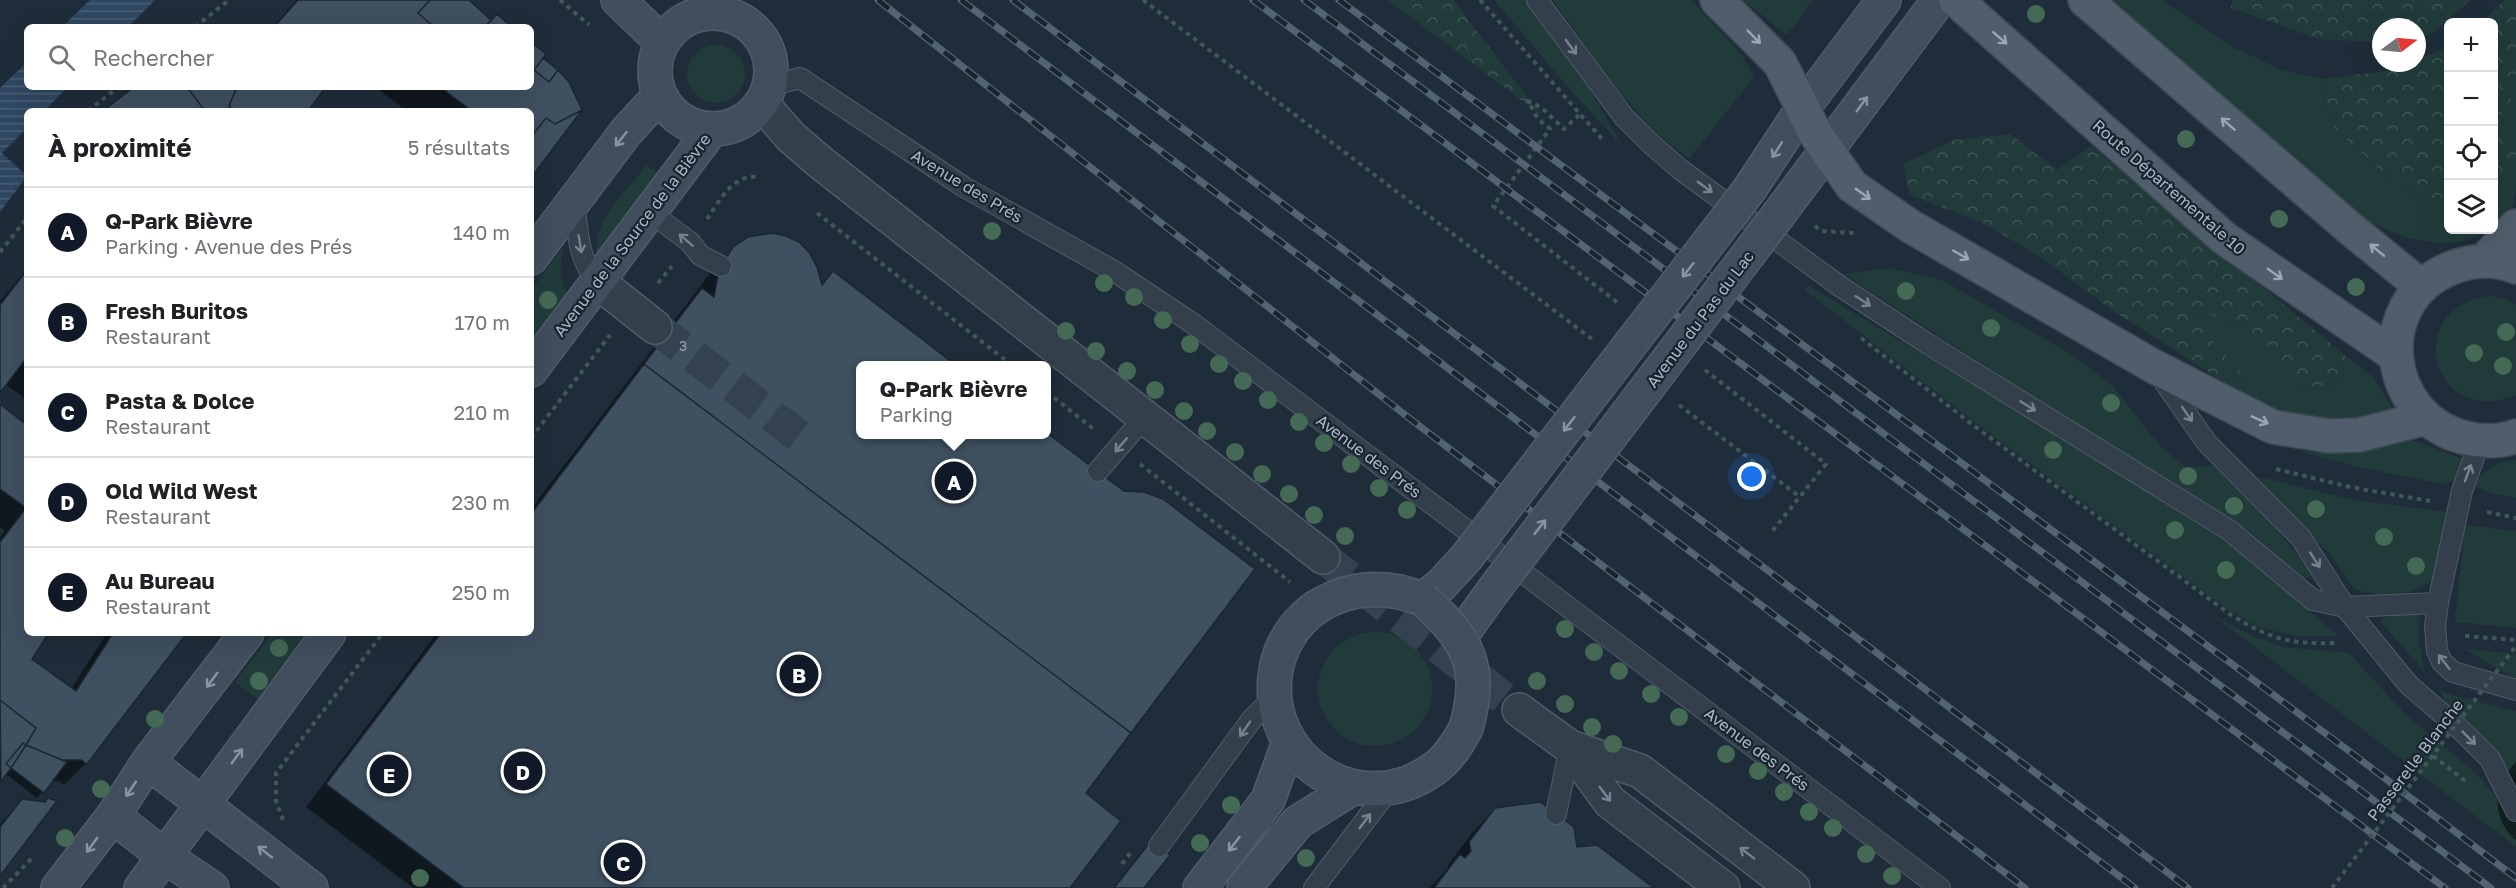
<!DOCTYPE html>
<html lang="fr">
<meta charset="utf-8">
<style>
body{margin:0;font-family:"Golos Text",sans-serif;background:#f2f2f2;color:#202124}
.controls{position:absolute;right:18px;top:18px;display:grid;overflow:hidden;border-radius:9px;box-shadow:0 6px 24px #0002}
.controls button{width:54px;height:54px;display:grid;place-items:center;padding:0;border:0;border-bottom:2px solid #e0e0e0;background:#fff;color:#202124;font:30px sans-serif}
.compass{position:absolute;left:2372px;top:18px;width:54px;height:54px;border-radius:50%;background:#fff;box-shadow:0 6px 24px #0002;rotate:74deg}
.you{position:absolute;left:1752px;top:477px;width:21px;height:21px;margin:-15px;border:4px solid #fff;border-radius:50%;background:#1a73e8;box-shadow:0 0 0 9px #1a73e833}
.badge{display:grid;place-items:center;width:39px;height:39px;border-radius:50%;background:#111827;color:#fff;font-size:20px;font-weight:700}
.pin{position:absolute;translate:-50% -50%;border:3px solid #fff;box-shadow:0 2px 6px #0006}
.popup{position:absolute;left:856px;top:361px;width:195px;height:78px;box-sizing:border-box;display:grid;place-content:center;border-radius:9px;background:#fff;filter:drop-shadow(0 2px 4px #0005);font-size:20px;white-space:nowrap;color:#757577}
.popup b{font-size:22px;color:#202124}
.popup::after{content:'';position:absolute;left:50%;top:100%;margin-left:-12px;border:12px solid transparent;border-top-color:#fff}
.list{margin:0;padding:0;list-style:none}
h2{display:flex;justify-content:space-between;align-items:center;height:78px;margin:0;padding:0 24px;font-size:26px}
h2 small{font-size:20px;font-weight:400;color:#757577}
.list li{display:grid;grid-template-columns:39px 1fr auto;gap:18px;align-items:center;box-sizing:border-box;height:90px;padding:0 24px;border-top:2px solid #e0e0e0}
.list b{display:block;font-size:22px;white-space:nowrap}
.list p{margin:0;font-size:20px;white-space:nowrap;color:#757577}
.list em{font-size:20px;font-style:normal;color:#757577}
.icon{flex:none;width:33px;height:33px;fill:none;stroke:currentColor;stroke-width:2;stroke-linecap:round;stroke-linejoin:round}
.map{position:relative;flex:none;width:2516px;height:888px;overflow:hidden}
.search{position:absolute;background:#fff;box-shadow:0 6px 24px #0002;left:24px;top:24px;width:510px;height:66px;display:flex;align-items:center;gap:15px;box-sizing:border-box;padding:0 21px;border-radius:9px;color:#757577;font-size:22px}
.panel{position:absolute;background:#fff;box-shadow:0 6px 24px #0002;left:24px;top:108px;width:510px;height:528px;border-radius:9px}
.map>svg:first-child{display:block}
.green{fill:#213b3b}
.forest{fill:url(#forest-crowns)}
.water{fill:url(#water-rules)}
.shadow{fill:#0007}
.building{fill:#3f5060;stroke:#1a2631;stroke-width:1.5}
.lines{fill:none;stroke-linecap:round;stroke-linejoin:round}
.street-tunnel{stroke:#34424f;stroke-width:33;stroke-dasharray:33 16;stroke-linecap:butt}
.lane-casing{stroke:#505c68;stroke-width:22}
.street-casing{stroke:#505c68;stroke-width:36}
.secondary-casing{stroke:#505c68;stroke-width:36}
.primary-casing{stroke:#3c4854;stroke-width:36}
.path{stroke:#3f5858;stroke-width:4;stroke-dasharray:4.5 4.5;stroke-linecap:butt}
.lane{stroke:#333f4a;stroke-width:20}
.street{stroke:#333f4a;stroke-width:33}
.secondary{stroke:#404e5e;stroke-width:33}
.primary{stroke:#505e6b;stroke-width:33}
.rail-casing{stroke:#546372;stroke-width:7}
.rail{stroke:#18242f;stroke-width:4.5;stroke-dasharray:14;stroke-linecap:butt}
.secondary-bridge-casing{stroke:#505c68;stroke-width:36;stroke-linecap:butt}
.path-bridge{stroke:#3f5858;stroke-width:4;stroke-dasharray:4.5 4.5;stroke-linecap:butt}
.secondary-bridge{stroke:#404e5e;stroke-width:33}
.tree{fill:#446954}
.oneway{stroke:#9aa7b5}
.oneway2{stroke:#76828f}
.oneway3{stroke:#8794a2}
.labels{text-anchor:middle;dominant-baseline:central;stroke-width:4.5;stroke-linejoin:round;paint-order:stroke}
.number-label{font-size:14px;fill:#929fad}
.street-label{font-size:16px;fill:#adb9c7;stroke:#18242f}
</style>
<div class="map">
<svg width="2516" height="888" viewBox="0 0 2516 888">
<defs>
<pattern id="forest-crowns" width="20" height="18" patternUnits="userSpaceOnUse" patternTransform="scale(1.5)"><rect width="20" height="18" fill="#213b3b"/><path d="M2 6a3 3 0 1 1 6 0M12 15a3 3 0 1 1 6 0" fill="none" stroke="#3f5556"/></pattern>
<pattern id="water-rules" width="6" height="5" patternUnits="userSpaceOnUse" patternTransform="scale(1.5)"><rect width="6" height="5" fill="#2f4861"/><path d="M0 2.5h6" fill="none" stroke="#4a6076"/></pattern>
</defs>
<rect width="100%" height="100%" fill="#1f2d3a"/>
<path class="green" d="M1494,0h32l64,90 32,56 -54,-59z
M1553,0h138l52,56 11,21 -65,82 -35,-28 -43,-49z
M1743,0h70l-26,35z
M2112,0h50l71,47 49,23 39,9 9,44 39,38 67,49 12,1v19h41c-41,26 -84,9 -123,-10z
M687 74a29 29 0 1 1 58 0a29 29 0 1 1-58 0Z
M2516,91v51l-16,-24z
M647,165l15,11 -64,84c-10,-36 29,-70 49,-95z
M2516,170c0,28 0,40 -22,56v-32l11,-9z
M562,249l-1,25 7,27 -37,48v-59z
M1889,268l53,12 124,71 45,33 50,63 26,21 27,-3 41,38 56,69v5l-8,2 -51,-46 -223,-139 -186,-120z
M1809,286l223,134 137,80 92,67 77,69h-43l-34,-8 -34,-19 -254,-188 -169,-132z
M2492,296l17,4 7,5v90c-86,35 -116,-90 -24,-99z
M2202,312l42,14 49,57 39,6 14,-33 27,21 24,38 -72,8 -47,-11 -57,-32 23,-4 -58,-62z
M2405,437l63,24 -12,19 -13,4 -80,-16 -65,-17h41z
M2516,460v38l-22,-4 -20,-8c9,-16 23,-25 42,-26z
M2259,477l95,23 93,12 -9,38 -4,30c-30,17 -47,18 -80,9l-25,-36 -52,-49z
M2465,525l51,6v97l-61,-6z
M2417,612l3,4 -2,18 6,37 -44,-50 13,-6z
M2214,616l39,20 30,11 66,6 56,61 71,59 40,48v26z
M1318 689a57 57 0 1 1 114 0a57 57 0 1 1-114 0Z
M272,633h43l-53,70 -27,-21z
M2465,649l51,5v24l-8,-3z
M2440,690l19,7 57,14v62l-10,-1 -5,-14 -53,-47z"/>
<path class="forest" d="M1388,0h65l88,115z
M2232,0h239l-41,35 -13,1v-9h-36v14l-8,1 -54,-3 -88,-31z
M2505,0h11v91l-16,27 16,24v28l-11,15 -11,9v-172h-12z
M2448,47v164l-12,-1 -67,-49 -39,-38 -9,-44 72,-9 18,-7h6v-3z
M2010,134l47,36 34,-24 255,210 -14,33 -40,-6 -48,-57 -42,-14 -15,2 58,62 -24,4 -109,-70 -70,-52 -57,-34 -75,-29 -7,-31 51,-24z"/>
<path class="water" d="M90,0h65l-27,27h-66z
M27,62v25h41l-24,24h-17v17l-25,25 25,23 -27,36v-124z"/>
<path class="shadow" d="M296,0h170l20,27h-213z
M531,44l10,15 -10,116v-64h-124l-32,-24h156z
M772,234l49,52 12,-13 28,93v68l222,360 -15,94h-655l-107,-81 131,-174h94v-124l180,-237 29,-29 18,-8z
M27,269v131l-22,-16 -5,7v-90z
M0,406l27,21v206h20l-17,26 41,30 36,-56h78l-99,130 -22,22 -5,-4h-8l-14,17 -32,-25 -5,8v-244l5,-6 -5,-4z
M2516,761v79l-6,-5 -8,-12 -4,-13 -1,-14 3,-14z
M22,800l-22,73v-49z
M1495,809l81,40 76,39h-222l18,-20v-3l25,-33z
M1151,843l-9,45h-29l26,-33z"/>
<path class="building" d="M298,0h132l-12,13 16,14h-160z
M430,0h39l22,20 -6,7h-51l-16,-14z
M497,14l15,13h-27z
M531,42l15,12 -12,16 15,12 9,-12 11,12 13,28 -27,14 -9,-6 -15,19v-26h-59l-32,-24h91z
M543,58l15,12 -9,12 -15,-12z
M134,87h53l18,24h-102z
M187,87h50l-8,19 3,4 -27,1z
M237,87h89l-18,24h-77l-2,-5z
M582,110l-51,68v-41l15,-19 9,6z
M772,233l14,3 13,6 10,10 8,15 5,18 11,-14 124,95h-96v68l186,-1 77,58 20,1 19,7 92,70 -124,164 -487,-369 58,-76 12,9 5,-27 14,-23 15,-10z
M27,270v92l-2,-2 -25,33v-88z
M644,364l487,369 -45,60 35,28 -51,67h-606l-138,-104 115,-151h90v-119z
M0,404l27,21v208h22l-17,26 44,32 37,-58h74l-100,131 -6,-4h-19l-36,-15 10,-17 -36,-28v-158l26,-34 -26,-19z
M0,700l36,28 -10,17 -3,-2 -17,21 5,4 -10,14z
M23,743l3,2 -15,23 -5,-4z
M26,745l41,17 -23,31 -33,-25z
M48,798l9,3 -57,75v-49l22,-28 23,3z
M1540,802l34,25 3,20 20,-2 57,43h-220l26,-34 5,4 6,-7 -2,-9 26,-34z
M1151,841l19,14 -26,33h-30z"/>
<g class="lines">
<path class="street-tunnel" d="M655,327l149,113
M1323,557l196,153"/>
<g class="lane-casing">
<path id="lane" d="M1537,0l87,117 27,27 30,26 160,117 87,57 301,186 84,70 32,7 93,-4
M769,86l31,-8 164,109 150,84 81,54 745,563
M574,201c4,29 3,58 24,81
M651,213l39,29 10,13 21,11
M2158,373l49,70 94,95 44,69 63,77 55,48 27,27 26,52
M2480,441l-18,50 -24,112 -3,23 2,25 5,11 11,10 63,18
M1098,471l46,-53
M1556,814l14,-67
M1159,846l93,-127 22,-22
M1314,888l76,-100"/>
</g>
<g class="street-casing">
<path id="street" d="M761,103l30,34 29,25 503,395
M598,282l57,45
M1519,710l51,37 70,24 153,117
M1570,747l40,55 113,86"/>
</g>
<g class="secondary-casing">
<path id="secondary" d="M618,0l44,42
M655 71a58 58 0 1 1 116 0a58 58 0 1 1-116 0Z
M1749,190l54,-82 81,-108
M1779,214l160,-214
M531,258l95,-126 34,-37
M531,370l181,-241
M1400,592l23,7 18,-14 25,-27
M1315,608c-20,15 -34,36 -39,61 -16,90 84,155 159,99 14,-10 23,-25 31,-40
M1460,637l33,-46
M148,762l163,126
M113,816l51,40 48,32
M58,888l55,-72 35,-54 99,-129
M141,888l188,-255
M1200,888l68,-88 21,-58
M1244,888l54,-66 56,-35"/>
</g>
<g class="primary-casing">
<path id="primary" d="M1717,0l63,63 35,70 37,53 58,40 243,140 120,61 56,9 30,-1 67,-17
M1956,0l268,238 172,118
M2085,0l267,230 70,57
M2484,261l32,-35
M2516,267c-22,-9 -46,-7 -67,2 -80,34 -65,150 17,169 17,4 34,4 50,-2"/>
</g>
<path class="path" d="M560,0l29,25
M729,0l4,17
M1143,0l449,339
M1480,0l122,139
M195,27l34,-27
M88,111l30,-24
M1579,115l-15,14 -22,-21 -14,-7 10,18 12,10 -57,77 125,97
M817,213l196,153
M707,219c13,-19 26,-45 51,-42
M1815,226l6,5 33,2
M0,252l27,-34
M658,283l14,-17
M1861,338l112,87 258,190c42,25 57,29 106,28
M1705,370l121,94 -56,70
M1047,392l49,39
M1679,405l121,92
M531,438l79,-103
M1140,464l150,118
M2276,469l74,18 80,14
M2487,512l29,6
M2465,636l51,4
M2433,756l35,27
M283,820l-7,-19v-28l107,-140
M1122,864l9,-12
M3,888l31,-32"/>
<use href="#lane" class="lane"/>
<use href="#street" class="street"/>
<use href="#secondary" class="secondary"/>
<use href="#primary" class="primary"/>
<g class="rail-casing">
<path id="rail" d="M878,0l531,418 616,470
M961,0l1174,888
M1013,0l1175,888
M1253,0l1192,888
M1304,0l1187,888
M1339,0l1014,754 163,124"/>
</g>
<use href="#rail" class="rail"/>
<g class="secondary-bridge-casing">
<path id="secondary-bridge" d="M1466,558l283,-368
M1493,591l286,-377
M1423,599c45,40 61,69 43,129
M1315,608c27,-17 53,-22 85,-16"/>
</g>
<path class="path-bridge" d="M2332,888l184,-242"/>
<use href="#secondary-bridge" class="secondary-bridge"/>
</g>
<g class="tree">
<circle cx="2036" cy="14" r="9"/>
<circle cx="2186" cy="139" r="9"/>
<circle cx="2279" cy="219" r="9"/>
<circle cx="992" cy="231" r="9"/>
<circle cx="1104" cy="283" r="9"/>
<circle cx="2356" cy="287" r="9"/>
<circle cx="1906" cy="291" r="9"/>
<circle cx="1134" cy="297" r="9"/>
<circle cx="548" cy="300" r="9"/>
<circle cx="1163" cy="320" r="9"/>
<circle cx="1991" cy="328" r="9"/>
<circle cx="1066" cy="331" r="9"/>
<circle cx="2506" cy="332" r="9"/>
<circle cx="1190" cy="344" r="9"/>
<circle cx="1096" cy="351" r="9"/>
<circle cx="2474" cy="353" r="9"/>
<circle cx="1219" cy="364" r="9"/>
<circle cx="2503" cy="366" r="9"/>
<circle cx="1127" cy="371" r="9"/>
<circle cx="1243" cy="381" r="9"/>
<circle cx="1155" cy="390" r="9"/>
<circle cx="1268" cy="400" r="9"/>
<circle cx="2111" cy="403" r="9"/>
<circle cx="1184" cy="411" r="9"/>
<circle cx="1299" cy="422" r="9"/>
<circle cx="1207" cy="431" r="9"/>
<circle cx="1324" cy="443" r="9"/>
<circle cx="2053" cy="450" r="9"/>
<circle cx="1235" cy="452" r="9"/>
<circle cx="1351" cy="464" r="9"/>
<circle cx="1262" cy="474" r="9"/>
<circle cx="2188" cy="476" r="9"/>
<circle cx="1379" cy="488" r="9"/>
<circle cx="1289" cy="494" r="9"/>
<circle cx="2234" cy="506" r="9"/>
<circle cx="2316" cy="509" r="9"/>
<circle cx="1407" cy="510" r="9"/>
<circle cx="1314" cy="515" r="9"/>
<circle cx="2175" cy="530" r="9"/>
<circle cx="1345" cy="536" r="9"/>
<circle cx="2384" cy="537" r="9"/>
<circle cx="2416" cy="566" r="9"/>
<circle cx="2226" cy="570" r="9"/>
<circle cx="1565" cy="629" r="9"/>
<circle cx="279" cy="648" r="9"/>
<circle cx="1594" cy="652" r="9"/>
<circle cx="1619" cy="671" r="9"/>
<circle cx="259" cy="681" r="9"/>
<circle cx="1537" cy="681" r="9"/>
<circle cx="1651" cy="694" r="9"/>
<circle cx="1565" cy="704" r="9"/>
<circle cx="1679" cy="717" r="9"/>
<circle cx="155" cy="719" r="9"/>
<circle cx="1592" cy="727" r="9"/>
<circle cx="1613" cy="744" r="9"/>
<circle cx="1726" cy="754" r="9"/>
<circle cx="1758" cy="771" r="9"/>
<circle cx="101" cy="789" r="9"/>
<circle cx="1784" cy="792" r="9"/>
<circle cx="1231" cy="805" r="9"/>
<circle cx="1809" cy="812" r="9"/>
<circle cx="1833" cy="828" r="9"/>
<circle cx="65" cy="838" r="9"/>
<circle cx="1200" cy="843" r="9"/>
<circle cx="1866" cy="854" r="9"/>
<circle cx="1306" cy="858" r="9"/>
<circle cx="1892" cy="876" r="9"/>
<circle cx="420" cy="878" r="9"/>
</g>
<defs><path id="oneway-shaft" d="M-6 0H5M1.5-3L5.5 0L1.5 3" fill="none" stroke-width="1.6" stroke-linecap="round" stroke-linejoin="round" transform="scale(1.5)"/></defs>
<g class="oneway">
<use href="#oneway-shaft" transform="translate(1754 37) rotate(45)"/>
<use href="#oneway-shaft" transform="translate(2000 38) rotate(41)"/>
<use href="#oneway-shaft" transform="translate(2228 124) rotate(-139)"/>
<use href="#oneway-shaft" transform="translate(1863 194) rotate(35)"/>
<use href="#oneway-shaft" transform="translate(2377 250) rotate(-141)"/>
<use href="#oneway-shaft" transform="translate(1961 255) rotate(30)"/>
<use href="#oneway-shaft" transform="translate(2275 274) rotate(35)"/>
<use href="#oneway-shaft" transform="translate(2260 420) rotate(24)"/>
</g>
<g class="oneway2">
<use href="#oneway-shaft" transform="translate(1571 47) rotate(54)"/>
<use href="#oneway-shaft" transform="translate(1705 187) rotate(36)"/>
<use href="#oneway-shaft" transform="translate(686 240) rotate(-139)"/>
<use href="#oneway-shaft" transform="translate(580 244) rotate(81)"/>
<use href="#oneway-shaft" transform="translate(1863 301) rotate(33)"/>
<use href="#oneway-shaft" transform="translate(2028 406) rotate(32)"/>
<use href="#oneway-shaft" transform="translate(2187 414) rotate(55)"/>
<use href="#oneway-shaft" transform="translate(1121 445) rotate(131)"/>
<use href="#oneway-shaft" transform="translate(2468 473) rotate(-70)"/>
<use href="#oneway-shaft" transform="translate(2315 560) rotate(57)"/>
<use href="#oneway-shaft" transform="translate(2444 662) rotate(-128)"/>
<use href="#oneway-shaft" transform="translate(1245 729) rotate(125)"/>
<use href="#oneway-shaft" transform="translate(2469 738) rotate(45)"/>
<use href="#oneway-shaft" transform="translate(1605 794) rotate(53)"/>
<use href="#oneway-shaft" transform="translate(1365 821) rotate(-53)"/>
<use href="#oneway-shaft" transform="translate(1747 853) rotate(-143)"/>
</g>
<g class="oneway3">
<use href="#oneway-shaft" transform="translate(1862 104) rotate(-54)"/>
<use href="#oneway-shaft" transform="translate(621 139) rotate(128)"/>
<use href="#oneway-shaft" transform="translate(1777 150) rotate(122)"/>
<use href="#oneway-shaft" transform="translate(1688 270) rotate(128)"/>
<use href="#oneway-shaft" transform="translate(1569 424) rotate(128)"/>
<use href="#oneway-shaft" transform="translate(1540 527) rotate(-52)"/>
<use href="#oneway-shaft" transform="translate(212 680) rotate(127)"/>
<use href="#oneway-shaft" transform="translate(237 756) rotate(-54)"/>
<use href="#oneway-shaft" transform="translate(131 789) rotate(124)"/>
<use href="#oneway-shaft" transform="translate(1234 844) rotate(128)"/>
<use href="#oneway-shaft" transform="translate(92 845) rotate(126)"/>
<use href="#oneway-shaft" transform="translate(265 852) rotate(-142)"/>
</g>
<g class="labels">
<g class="number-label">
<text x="683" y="345">3</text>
</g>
<g class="street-label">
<text transform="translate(967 186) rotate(31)">Avenue des Prés</text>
<text transform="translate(2169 187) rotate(41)">Route Départementale 10</text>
<text transform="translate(632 235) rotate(-53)">Avenue de la Source de la Bièvre</text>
<text transform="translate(1700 319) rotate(-53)">Avenue du Pas du Lac</text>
<text transform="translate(1369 456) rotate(37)">Avenue des Prés</text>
<text transform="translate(1757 749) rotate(37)">Avenue des Prés</text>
<text transform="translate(2415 760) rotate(-53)">Passerelle Blanche</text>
</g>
</g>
</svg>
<div class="controls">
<button>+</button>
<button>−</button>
<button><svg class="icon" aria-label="locate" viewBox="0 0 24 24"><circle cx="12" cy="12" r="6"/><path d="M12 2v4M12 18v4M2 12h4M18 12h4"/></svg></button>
<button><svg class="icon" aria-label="layers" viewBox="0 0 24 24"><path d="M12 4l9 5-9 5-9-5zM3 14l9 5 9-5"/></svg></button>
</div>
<svg class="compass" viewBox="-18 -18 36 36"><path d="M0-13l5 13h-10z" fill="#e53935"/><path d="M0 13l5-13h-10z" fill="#757577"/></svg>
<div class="you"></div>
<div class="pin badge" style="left:954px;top:481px">A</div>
<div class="popup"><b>Q-Park Bièvre</b>Parking</div>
<div class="pin badge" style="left:799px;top:674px">B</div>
<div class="pin badge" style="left:623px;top:862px">C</div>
<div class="pin badge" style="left:523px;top:771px">D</div>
<div class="pin badge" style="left:389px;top:774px">E</div>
<div class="search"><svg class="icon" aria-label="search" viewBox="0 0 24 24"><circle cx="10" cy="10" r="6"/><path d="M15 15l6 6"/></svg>Rechercher</div>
<section class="panel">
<h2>À proximité<small>5 résultats</small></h2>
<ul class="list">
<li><span class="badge">A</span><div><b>Q-Park Bièvre</b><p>Parking · Avenue des Prés</p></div><em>140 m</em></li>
<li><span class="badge">B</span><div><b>Fresh Buritos</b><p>Restaurant</p></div><em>170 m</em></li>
<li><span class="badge">C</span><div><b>Pasta &amp; Dolce</b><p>Restaurant</p></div><em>210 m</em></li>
<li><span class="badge">D</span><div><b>Old Wild West</b><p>Restaurant</p></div><em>230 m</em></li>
<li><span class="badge">E</span><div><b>Au Bureau</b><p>Restaurant</p></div><em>250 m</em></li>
</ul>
</section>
</div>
